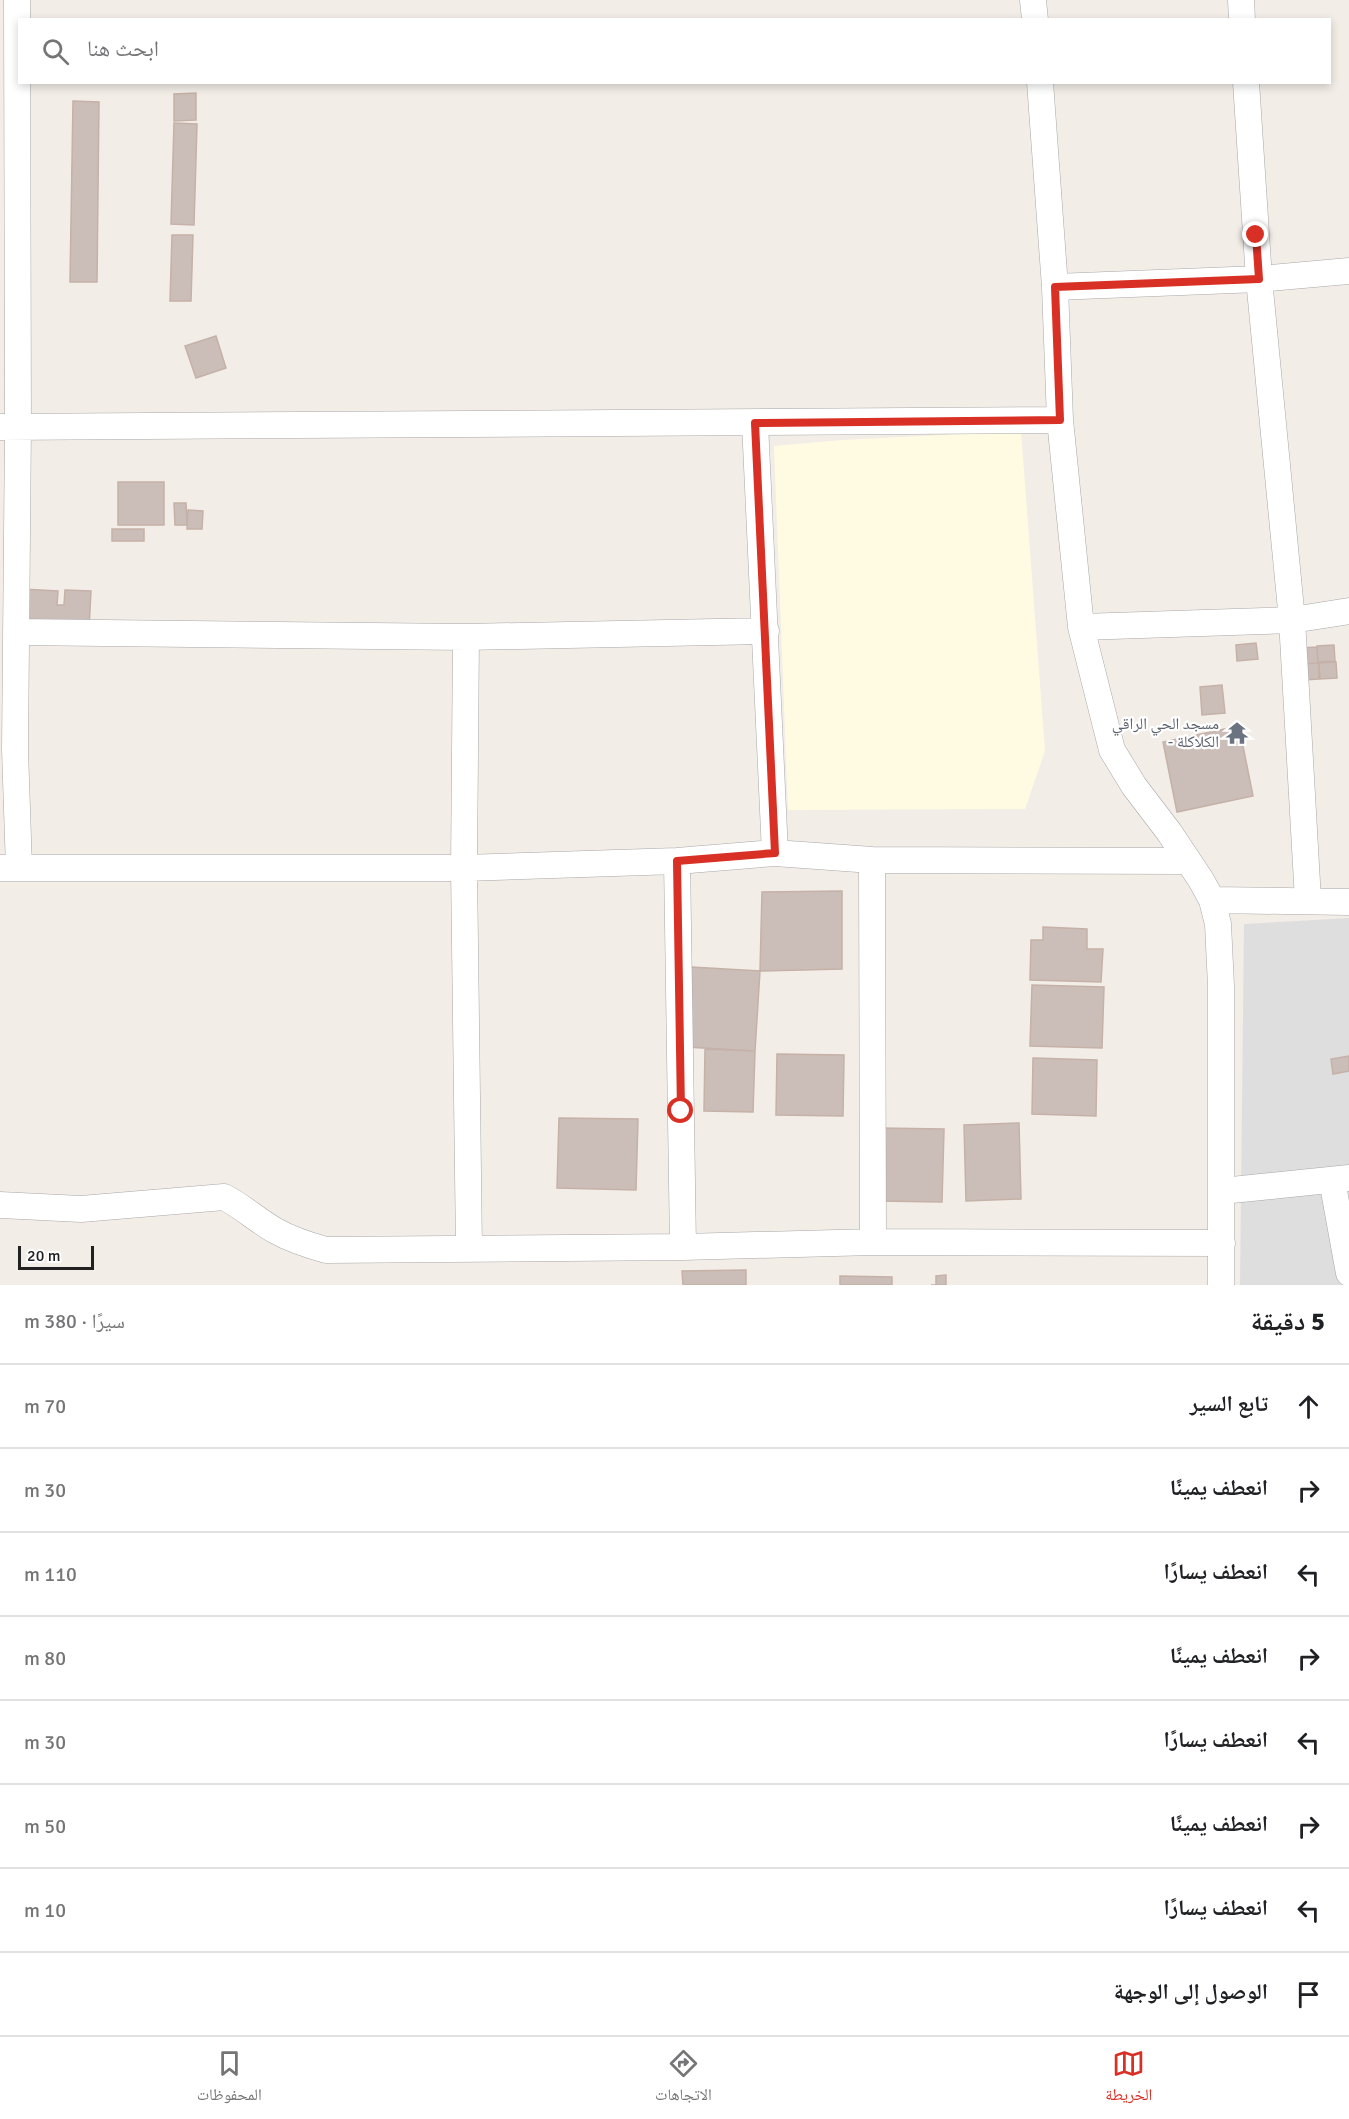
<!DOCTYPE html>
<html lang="ar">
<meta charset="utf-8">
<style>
body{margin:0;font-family:Signika,"Noto Naskh Arabic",sans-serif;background:#f6f6f6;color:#202124;direction:rtl}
.scale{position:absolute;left:18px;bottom:15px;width:76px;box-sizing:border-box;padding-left:6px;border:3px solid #212121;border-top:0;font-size:16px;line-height:21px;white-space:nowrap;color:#212121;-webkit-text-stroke:4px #fff;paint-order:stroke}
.stop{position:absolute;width:18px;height:18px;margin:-14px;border:4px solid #d93025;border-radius:50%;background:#fff}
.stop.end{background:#d93025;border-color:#fff;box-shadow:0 2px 6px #0008}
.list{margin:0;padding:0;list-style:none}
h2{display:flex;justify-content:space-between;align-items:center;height:78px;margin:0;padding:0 24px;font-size:26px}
h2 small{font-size:20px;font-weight:400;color:#757577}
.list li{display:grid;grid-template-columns:39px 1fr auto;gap:18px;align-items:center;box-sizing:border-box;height:84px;padding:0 24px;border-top:2px solid #e0e0e0}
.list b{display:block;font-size:22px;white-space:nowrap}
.list em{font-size:20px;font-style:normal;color:#757577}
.icon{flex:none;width:33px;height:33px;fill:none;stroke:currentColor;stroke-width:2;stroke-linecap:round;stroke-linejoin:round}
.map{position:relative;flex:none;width:1349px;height:1285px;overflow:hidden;direction:ltr}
.search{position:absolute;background:#fff;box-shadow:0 3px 9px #0003;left:18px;right:18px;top:18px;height:66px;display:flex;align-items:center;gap:15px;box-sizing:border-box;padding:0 21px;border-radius:0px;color:#757577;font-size:22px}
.sheet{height:750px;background:#fff}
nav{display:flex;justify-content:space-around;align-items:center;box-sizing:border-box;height:84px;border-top:2px solid #e0e0e0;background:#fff;font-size:16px;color:#757577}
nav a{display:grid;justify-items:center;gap:3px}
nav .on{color:#d93025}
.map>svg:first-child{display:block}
.residential{fill:#dfdede}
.education{fill:#fffbe3}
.building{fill:#cbbeb9;stroke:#c5b1a7;stroke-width:1.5}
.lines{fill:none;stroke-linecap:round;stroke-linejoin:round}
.minor-casing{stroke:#a8a8a8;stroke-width:27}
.minor{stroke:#fff;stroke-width:26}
.route{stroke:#d93025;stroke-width:8}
.labels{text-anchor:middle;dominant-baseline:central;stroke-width:4.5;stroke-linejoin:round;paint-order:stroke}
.worship-label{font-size:16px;fill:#5b616d;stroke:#fff;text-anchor:end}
</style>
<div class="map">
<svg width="1349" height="1285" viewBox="0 0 1349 1285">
<rect width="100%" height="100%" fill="#f2ede7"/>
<path class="residential" d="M1349,918v367h-109l4,-361z"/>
<path class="education" d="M1021,431l24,320 -20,58 -237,1 -14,-364 68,-6z"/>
<path class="building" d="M196,93v27l-22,1v-27z
M73,101l26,1 -2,180h-27z
M174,123l23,1 -3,101 -23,-1z
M172,235h21l-2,66h-21z
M216,336l10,32 -30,10 -11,-32z
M118,482h46v43h-46z
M174,503h12l1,22h-12z
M188,510l15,1 -1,18h-15z
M112,529h32v12h-32z
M22,589l36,2 -1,14h7l1,-15 26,1 -2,38 -68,-2z
M1256,643l2,16 -21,2 -1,-16z
M1334,645l1,16 -17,1 -1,-16z
M1317,647l1,16 -17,1 -1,-16z
M1336,662l1,16 -17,1 -1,-16z
M1319,663v16l-16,1 -1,-16z
M1222,685l3,28 -23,2 -2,-28z
M1239,726l14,70 -76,16 -14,-70z
M842,891v78l-82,2 2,-79z
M1043,927l44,2v20h16l-2,33 -71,-2 1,-40h12z
M691,967l69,4 -5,80 -69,-4z
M1032,985l72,2 -2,61 -72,-2z
M705,1049l50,2 -2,61 -49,-1z
M777,1054l67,1 -1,61 -67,-1z
M1349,1056v15l-16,3 -2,-15z
M1033,1058l64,2 -1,56 -64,-2z
M559,1118l79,1 -2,71 -79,-2z
M1019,1123l2,76 -55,2 -2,-76z
M880,1128l64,1 -2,73 -64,-1z
M746,1270v15h-63l-1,-14z
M946,1275v10h-15h5v-9z
M840,1276l52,1v8h-52z"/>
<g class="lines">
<g class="minor-casing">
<path id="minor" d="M17,0l1,427 -3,323 4,118
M1033,0l2,20
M1241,0l1,20
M1040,82l15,205 5,133 21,207 31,123 22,36 35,46 32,48 11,20 6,24 3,62v299
M1246,82l13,197 33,341 16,280
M1055,287l204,-8 90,-8
M755,423l20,430
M0,427l1060,-7
M1081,627l211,-7 57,-9
M16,632l450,5 300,-6
M466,637l-2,231 5,381
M872,860l1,382
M677,861l6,386
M0,868h464l213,-7 98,-8 97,7 316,1
M1212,900l137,2
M1332,1180l17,93
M1222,1191l127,-13
M0,1205l81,4 143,-12c18,9 34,24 52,34 16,9 32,14 50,19l357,-3 190,-5 349,1"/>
</g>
<use href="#minor" class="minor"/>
</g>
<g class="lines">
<path class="route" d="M681,1111l-4,-250 98,-8 -20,-430 305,-3 -5,-133 204,-8 -3,-44"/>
</g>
<defs>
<g id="temple-bare" transform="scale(1.8)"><path d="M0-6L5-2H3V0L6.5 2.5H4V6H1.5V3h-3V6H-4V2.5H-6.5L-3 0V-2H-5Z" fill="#6b7280" stroke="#fff" stroke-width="2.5" paint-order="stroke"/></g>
</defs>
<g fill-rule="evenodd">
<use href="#temple-bare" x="1237" y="733"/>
</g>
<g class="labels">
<g class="worship-label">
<text x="1219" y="724">مسجد الحي الراقي<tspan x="1219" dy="18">- الكلاكلة</tspan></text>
</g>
</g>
</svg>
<div class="scale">20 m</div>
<div class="stop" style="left:681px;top:1111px"></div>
<div class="stop end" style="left:1256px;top:235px"></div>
<div class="search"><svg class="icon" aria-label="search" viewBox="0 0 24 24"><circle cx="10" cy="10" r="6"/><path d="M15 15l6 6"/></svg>ابحث هنا</div>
</div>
<section class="sheet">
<h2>5 دقيقة<small>سيرًا · 380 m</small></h2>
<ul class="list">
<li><svg class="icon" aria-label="ahead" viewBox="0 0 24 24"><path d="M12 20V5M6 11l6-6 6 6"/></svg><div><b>تابع السير</b></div><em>70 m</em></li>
<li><svg class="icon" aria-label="right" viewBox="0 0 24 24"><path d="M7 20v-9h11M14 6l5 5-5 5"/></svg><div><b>انعطف يمينًا</b></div><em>30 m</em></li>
<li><svg class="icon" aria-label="left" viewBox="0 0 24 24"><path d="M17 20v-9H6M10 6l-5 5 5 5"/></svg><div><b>انعطف يسارًا</b></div><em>110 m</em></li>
<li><svg class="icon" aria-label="right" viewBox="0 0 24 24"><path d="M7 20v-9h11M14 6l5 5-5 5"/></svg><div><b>انعطف يمينًا</b></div><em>80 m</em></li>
<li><svg class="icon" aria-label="left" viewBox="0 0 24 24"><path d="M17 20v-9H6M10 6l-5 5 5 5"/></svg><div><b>انعطف يسارًا</b></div><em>30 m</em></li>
<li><svg class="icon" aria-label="right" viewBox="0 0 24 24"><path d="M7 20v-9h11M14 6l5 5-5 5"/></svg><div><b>انعطف يمينًا</b></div><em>50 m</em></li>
<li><svg class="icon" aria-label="left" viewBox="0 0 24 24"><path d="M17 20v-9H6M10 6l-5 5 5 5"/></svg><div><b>انعطف يسارًا</b></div><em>10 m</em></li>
<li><svg class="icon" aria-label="arrive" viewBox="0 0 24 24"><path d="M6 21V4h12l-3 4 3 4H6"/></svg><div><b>الوصول إلى الوجهة</b></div></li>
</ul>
</section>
<nav>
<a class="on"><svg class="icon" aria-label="map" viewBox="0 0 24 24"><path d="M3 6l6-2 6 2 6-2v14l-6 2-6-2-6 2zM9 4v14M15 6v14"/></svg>الخريطة</a>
<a><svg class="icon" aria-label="directions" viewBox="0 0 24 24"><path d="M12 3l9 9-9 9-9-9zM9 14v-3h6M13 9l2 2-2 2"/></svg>الاتجاهات</a>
<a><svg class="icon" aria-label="saved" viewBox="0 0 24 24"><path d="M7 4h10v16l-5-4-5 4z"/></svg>المحفوظات</a>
</nav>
